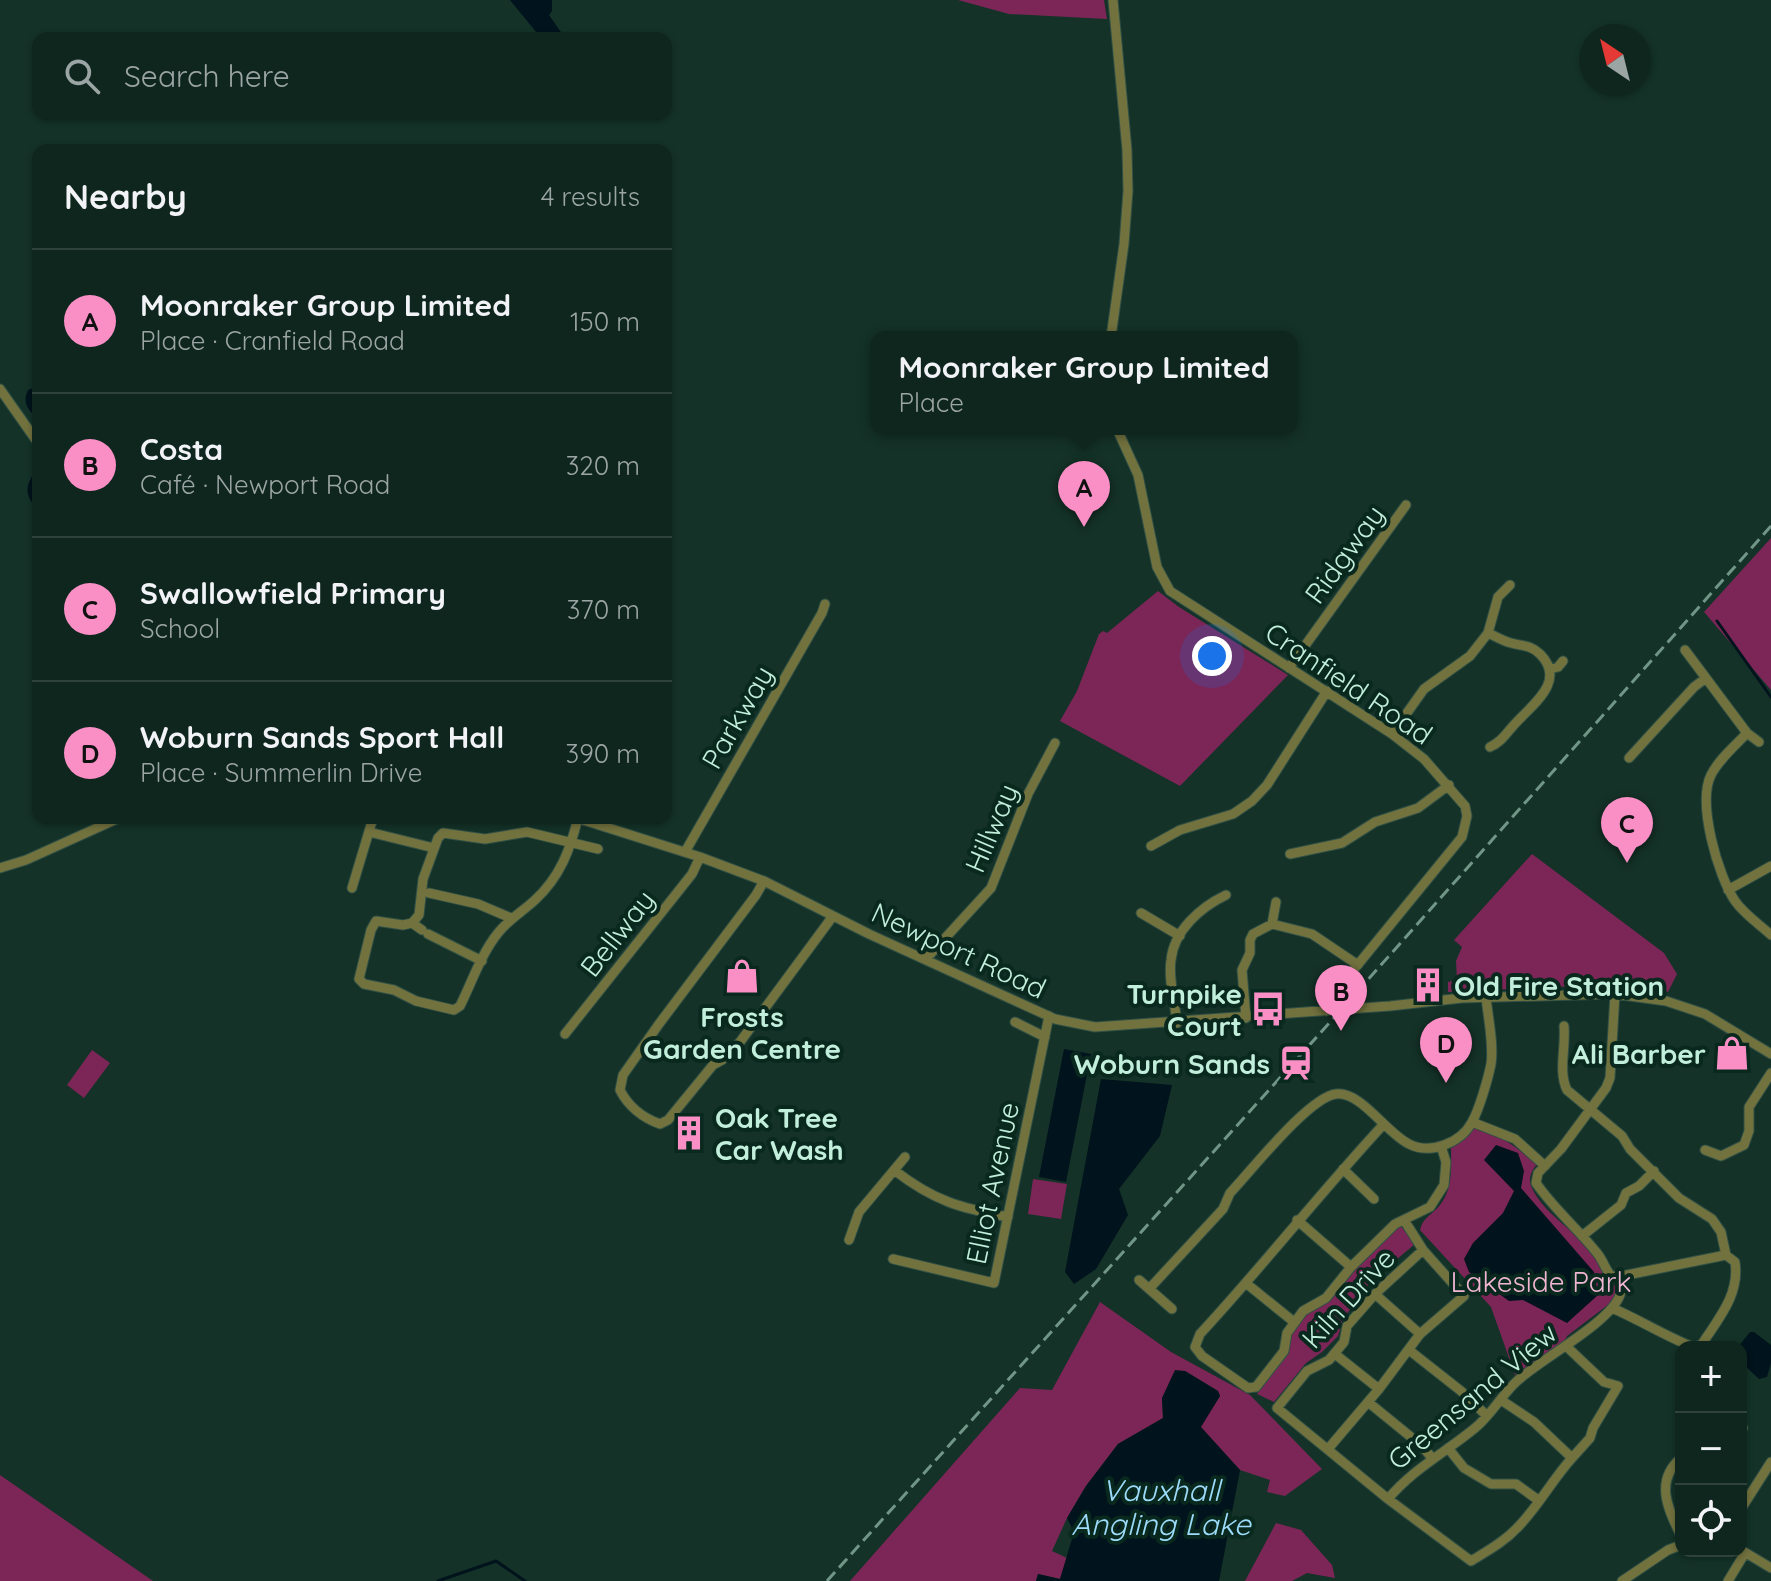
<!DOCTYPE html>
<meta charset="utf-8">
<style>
body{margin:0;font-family:Quicksand,sans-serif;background:#182e27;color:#f1f3f6}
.controls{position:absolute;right:24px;bottom:24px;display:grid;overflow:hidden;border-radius:16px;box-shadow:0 2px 6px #0004}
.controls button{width:72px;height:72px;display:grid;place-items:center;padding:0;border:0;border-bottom:2px solid #2f433c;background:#0f261e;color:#f1f3f6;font:40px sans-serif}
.compass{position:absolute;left:1579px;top:24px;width:72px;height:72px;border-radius:50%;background:#0f261e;box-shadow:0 2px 6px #0004;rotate:325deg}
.you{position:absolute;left:1212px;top:656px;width:28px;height:28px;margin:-20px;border:6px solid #fff;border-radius:50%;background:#1a73e8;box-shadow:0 0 0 12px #1a73e833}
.badge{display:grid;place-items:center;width:52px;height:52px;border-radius:50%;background:#fa8fc6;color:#111;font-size:26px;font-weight:700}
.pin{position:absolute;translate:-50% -66px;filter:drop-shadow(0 2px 4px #0008)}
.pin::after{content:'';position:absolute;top:42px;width:28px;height:24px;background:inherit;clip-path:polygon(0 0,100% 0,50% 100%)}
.popup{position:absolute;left:870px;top:331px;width:428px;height:104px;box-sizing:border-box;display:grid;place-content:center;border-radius:16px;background:#0f261e;filter:drop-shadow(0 2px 6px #0005);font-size:26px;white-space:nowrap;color:#9ba5a4}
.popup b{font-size:30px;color:#f1f3f6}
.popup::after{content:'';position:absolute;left:50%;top:100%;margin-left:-16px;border:16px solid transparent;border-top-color:#0f261e}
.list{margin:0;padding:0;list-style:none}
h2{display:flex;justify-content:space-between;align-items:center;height:104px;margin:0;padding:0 32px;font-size:34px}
h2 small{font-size:26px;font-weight:400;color:#9ba5a4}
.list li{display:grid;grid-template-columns:52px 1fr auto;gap:24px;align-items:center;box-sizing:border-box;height:144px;padding:0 32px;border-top:2px solid #2f433c}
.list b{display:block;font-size:30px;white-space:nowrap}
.list p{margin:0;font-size:26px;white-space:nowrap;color:#9ba5a4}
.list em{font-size:26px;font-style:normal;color:#9ba5a4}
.icon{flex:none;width:44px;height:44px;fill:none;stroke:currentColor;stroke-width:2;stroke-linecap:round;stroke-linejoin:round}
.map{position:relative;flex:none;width:1771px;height:1581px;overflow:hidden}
.search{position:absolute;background:#0f261e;box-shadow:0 2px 6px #0004;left:32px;top:32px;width:640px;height:88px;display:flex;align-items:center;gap:20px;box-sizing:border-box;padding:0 28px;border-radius:16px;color:#9ba5a4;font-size:30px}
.panel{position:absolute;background:#0f261e;box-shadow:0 2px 6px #0004;left:32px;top:144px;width:640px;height:680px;border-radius:16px}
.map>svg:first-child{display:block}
.green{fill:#7c2657}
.water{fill:#01131c}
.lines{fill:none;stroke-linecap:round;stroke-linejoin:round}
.stream{stroke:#01131c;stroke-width:3}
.minor-casing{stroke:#305045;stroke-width:11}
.minor{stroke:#72723f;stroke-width:9}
.rail{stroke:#719688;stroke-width:3;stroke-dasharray:12 6;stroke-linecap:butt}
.labels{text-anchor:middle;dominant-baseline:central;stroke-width:8;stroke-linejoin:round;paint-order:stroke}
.street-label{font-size:28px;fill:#c2eedc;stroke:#09281e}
.poi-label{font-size:28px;font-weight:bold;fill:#c2eedc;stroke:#09281e;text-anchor:end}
.park-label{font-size:28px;fill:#f2b7d3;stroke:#09281e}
.water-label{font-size:30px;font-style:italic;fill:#9cdcfa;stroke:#09281e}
</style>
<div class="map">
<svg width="1771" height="1581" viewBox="0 0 1771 1581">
<rect width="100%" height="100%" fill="#143228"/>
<path class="green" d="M958,0h146l3,19 -98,-5z
M1771,538v152l-67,-78z
M1158,591l21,16 109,68 -108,111 -120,-65 17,-30 22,-57 4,-3 4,2z
M1532,854l132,99 13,21 -9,18 -14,-6 -56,-1 -150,7v-10l9,-2 -1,-19 6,-14 -8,-7z
M92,1050l18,13 -26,35 -17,-13z
M1474,1128l31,12 33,23c-6,7 -10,14 -7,23 13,30 48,46 66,72 9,14 7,18 21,31l-1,9 -50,38 -3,6 -49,33 -24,-68 -71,-77c3,-13 12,-15 20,-25 13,-16 11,-39 11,-58z
M1033,1179l34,5 -6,35 -33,-5z
M1400,1225l15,19 -43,36 -29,39 -5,17 -16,16 -16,11 -32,39 -17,-8 31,-48 7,-20 8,-12z
M1100,1302l71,50 79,43 72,74 -37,27 -18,-4 3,-12 -30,-10 -40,-43 20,-31 -2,-5 -33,-20 -23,27 1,20 -45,26 -32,42 -19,32 -15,33 15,7 -7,21 -22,-5 -2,7h-186l170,-193 32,2z
M0,1475l153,106h-153z
M1276,1523l25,7 31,35 3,13 -28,-5 -15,8h-47z"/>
<path class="water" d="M510,0h42v11l-3,4 16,23h-24z
M35,387h3v32c-10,-9 -16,-16 -10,-29z
M38,469v40c-15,-13 -13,-26 0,-40z
M1064,1049l27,5 -25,128 -27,-5z
M1101,1079l71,6 -12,51 -41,53 9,26 -32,54 -22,15 -9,-12z
M1496,1145l22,8 6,18 -3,17 73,84 4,23 -31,28 -44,-23 -14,1 -40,-29 -5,-13 9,-16 30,-30 11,-22 -30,-31z
M1750,1332h4l17,13v18l-4,14 -8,2 -18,-17v-15h-3z
M1175,1370l10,1 33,20 2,5 -19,31 39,43 -21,111h-183l2,-7 22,5 14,-47 -7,-14 19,-32 32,-42 45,-26 -1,-20z"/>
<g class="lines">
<path class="stream" d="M1717,621l54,76
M438,1581l58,-20 29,20"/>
<g class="minor-casing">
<path id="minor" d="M1111,337l13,-93 4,-53 -1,-41 -14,-150
M0,389l38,54
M1117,429l21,46 19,92 13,24 222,143 32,25 41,47 2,10 -5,21 -133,163 -3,11
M1488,633c7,3 15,8 23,10 11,3 20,2 29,11 28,28 -10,52 -27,72 -8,9 -12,16 -23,21
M1685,650l62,83 12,9
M1289,668l117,-163
M1550,669l8,-2 5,-6
M1747,733c-12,13 -28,26 -36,42 -14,28 7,101 24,126 9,13 24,23 36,34
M1392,734l32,-45 46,-33 18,-23 10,-36 12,-12
M1629,758l65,-71 12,-9
M577,818l123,39 64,24 105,53 186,85 40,8 295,-21 72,-8 153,-4 51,7 39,13 66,40
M578,818c-8,32 -18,59 -43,82 -13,12 -26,19 -37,33 -17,21 -26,49 -38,73l-6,4 -38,-9 -22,-11 -30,-6 -5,-5 12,-49 5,-9 27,4 9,-2 7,-8 4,-36 15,-41 5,-5 42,6 42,-7 71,17
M369,832l65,16
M1151,846l29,-16 53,-16 19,-13 15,-16 60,-94
M685,852l137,-239 3,-9
M1290,854l52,-11 33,-21 43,-14 31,-23
M0,868l26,-8 93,-42
M764,881l-8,14 -97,129 -36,51 -3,15c8,16 23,28 40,34l8,-4 45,-55 9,-5 18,-18 93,-126
M352,888l21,-70
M1728,890l43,-24
M429,893l49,11 33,14
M1141,913l39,23
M412,923l10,7
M1272,924l4,-22
M428,934l54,27
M926,959l65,-71 37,-94 27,-51
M1246,1018l-4,-48 8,-17v-13l3,-6 19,-10 40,10 46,31
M1015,1022l30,15
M1177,1023c-2,-20 -9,-44 -6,-63 3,-30 30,-53 55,-65
M1564,1026c2,21 -6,46 3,64l55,46 8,13 49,49 33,21 9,13 5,23
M565,1034l127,-160 8,-17
M1472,1122l43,17 30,27
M1383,1125c-63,68 -120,141 -183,209l-5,13 7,9 46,32 8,-1 28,-36 3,-18 16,-22 23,-13 25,-31 44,-43 35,-17 14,-22 2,-23 -5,-16
M1705,1150l16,6 23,-11 5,-14v-24l22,-34
M1343,1169l31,30
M894,1170c40,31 66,38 114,47
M1297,1220l54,47
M1404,1220l19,30
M1582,1236l39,-31 5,-12 13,-7 15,-15
M849,1240l10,-28 46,-55
M893,1259l101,24 55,-267
M1622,1276l104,-21 9,7c5,32 -16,56 -33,82l-7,3
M1139,1280l33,29
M1247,1284l47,38
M1149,1289l74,-80 7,-16c21,-22 79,-96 106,-99 25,-3 50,39 73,50 21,11 52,-1 63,-22 7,-12 16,-43 19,-58 3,-20 -3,-46 -5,-67
M1375,1294l45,40
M1612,1308c28,12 53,28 81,39
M1566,1346l38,36 14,4 -25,42 -3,10 -18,20
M1409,1350l52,41 26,25
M1335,1354l44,35
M1368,1402l54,44 10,12
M1741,1427l2,1
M1448,1448l16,20 27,16h25l22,16
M1328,1449l51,-60 41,-55 44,-38 -41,-46 -48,44 -28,32 -3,16 -15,18 -22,11 -30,37 111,91 83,62c16,-10 33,-19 46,-33 21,-21 35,-48 55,-70l-38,-36 -33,-22
M1681,1458c-27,23 -13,51 0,78
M1388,1499c25,-30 58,-47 87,-71 16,-13 26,-32 41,-46 24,-23 94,-59 104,-87 2,-6 2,-13 2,-19h-11c-6,-7 -8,-16 -14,-23 -19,-24 -43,-44 -61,-70l2,-10 23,-24 45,-61 4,-10 5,-84
M1741,1509l30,-47
M1741,1550l30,18
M1622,1581l46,-31 13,-5
M1728,1581l17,-28"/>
</g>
<use href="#minor" class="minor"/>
<path class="rail" d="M827,1581l514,-571 430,-484"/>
</g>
<defs>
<g id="shop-bare" transform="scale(2.76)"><path d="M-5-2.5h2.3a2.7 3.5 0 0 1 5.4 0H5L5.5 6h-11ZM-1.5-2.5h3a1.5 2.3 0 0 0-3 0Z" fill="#fa8fc6" stroke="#09281e" stroke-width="2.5" paint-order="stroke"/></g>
<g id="building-bare" transform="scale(2.76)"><path d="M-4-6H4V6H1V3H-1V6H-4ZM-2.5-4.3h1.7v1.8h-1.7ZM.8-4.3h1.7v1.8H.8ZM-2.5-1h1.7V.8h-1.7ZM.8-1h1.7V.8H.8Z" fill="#fa8fc6" stroke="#09281e" stroke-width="2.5" paint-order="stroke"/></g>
<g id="bus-bare" transform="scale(2.76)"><path d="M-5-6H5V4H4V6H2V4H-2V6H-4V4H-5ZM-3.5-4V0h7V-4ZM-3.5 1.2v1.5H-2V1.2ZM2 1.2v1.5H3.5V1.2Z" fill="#fa8fc6" stroke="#09281e" stroke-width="2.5" paint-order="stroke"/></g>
<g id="station-bare" transform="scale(2.76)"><path d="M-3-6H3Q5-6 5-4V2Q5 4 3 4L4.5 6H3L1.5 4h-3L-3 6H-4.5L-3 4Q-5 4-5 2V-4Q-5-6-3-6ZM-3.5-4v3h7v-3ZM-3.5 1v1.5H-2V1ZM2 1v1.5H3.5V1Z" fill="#fa8fc6" stroke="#09281e" stroke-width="2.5" paint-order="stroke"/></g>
</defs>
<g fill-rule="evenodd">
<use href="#shop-bare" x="742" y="976"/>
<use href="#building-bare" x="1428" y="985"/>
<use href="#bus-bare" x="1268" y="1009"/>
<use href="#shop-bare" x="1732" y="1053"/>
<use href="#station-bare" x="1296" y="1063"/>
<use href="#building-bare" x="689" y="1133"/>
</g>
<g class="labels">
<g class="street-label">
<text transform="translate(1344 554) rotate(-54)">Ridgway</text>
<text transform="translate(1349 683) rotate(34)">Cranfield Road</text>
<text transform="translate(737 717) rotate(-60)">Parkway</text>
<text transform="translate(991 828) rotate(-67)">Hillway</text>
<text transform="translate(617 933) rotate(-52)">Bellway</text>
<text transform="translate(959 950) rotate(25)">Newport Road</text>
<text transform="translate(992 1183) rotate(-78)">Elliot Avenue</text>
<text transform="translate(1348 1298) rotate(-48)">Kiln Drive</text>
<text transform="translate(1472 1396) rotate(-40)">Greensand View</text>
</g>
<g class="poi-label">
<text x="1454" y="985" text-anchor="start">Old Fire Station</text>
<text x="1242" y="993">Turnpike<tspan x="1242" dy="32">Court</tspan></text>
<text x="742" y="1016" text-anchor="middle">Frosts<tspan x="742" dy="32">Garden Centre</tspan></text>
<text x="1706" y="1053">Ali Barber</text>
<text x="1270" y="1063">Woburn Sands</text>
<text x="715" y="1117" text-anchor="start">Oak Tree<tspan x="715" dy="32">Car Wash</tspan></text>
</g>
<g class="park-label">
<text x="1541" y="1281">Lakeside Park</text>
</g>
<g class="water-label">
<text x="1161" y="1490">Vauxhall<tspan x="1161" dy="34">Angling Lake</tspan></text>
</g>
</g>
</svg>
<div class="controls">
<button>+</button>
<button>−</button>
<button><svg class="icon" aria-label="locate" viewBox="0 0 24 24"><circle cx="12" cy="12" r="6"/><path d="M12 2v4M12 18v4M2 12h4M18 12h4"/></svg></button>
</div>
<svg class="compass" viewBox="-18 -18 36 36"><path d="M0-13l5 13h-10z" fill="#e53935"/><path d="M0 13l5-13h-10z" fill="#9ba5a4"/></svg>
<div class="you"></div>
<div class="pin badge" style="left:1084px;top:527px">A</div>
<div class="popup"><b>Moonraker Group Limited</b>Place</div>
<div class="pin badge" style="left:1341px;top:1031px">B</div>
<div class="pin badge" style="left:1627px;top:863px">C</div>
<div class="pin badge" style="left:1446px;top:1083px">D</div>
<div class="search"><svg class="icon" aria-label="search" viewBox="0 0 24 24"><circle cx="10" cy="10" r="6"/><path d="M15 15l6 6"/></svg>Search here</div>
<section class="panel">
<h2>Nearby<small>4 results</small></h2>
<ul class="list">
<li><span class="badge">A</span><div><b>Moonraker Group Limited</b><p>Place · Cranfield Road</p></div><em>150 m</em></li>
<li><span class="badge">B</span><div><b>Costa</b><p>Café · Newport Road</p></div><em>320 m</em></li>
<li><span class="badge">C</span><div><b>Swallowfield Primary</b><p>School</p></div><em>370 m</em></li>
<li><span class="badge">D</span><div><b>Woburn Sands Sport Hall</b><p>Place · Summerlin Drive</p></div><em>390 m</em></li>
</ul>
</section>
</div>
